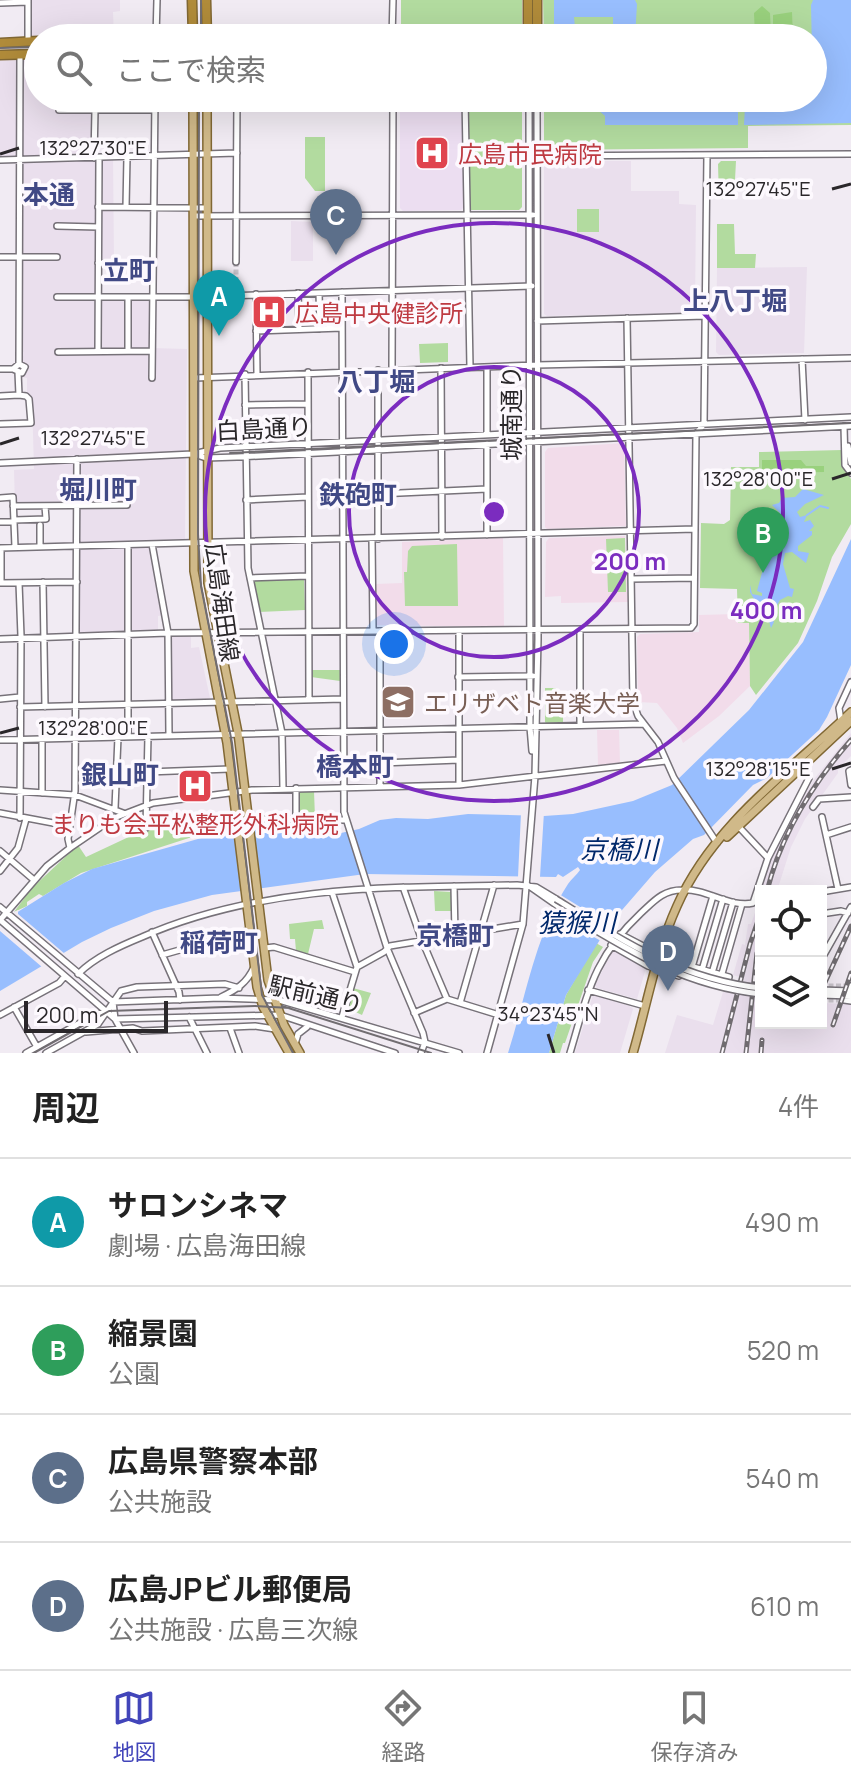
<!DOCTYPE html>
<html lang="ja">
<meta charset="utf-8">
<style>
body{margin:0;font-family:Manrope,"Noto Sans JP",sans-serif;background:#f2f2f2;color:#222}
.controls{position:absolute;right:24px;bottom:24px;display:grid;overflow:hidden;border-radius:0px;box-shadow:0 8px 32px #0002}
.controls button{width:72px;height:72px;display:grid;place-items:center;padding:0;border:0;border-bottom:2px solid #e0e0e0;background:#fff;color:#222;font:40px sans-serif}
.scale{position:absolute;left:24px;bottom:20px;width:144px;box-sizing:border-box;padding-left:8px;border:4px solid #2a272a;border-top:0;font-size:22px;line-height:28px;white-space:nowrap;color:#2a272a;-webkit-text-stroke:6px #fdf9fe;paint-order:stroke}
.you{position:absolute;left:394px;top:644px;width:28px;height:28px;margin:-20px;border:6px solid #fff;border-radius:50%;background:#1a73e8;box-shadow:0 0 0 12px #1a73e833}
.badge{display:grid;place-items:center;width:52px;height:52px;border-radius:50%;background:#4245ba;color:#fff;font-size:26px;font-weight:700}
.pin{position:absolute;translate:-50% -66px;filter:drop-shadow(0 2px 4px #0008)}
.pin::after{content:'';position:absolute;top:42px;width:28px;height:24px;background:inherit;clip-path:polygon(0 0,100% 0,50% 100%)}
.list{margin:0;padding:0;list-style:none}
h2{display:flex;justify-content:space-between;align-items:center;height:104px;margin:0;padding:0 32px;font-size:34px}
h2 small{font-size:26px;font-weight:400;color:#767676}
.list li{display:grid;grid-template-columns:52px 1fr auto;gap:24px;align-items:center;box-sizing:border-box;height:128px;padding:0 32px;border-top:2px solid #e0e0e0}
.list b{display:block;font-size:30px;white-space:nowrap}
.list p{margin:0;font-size:26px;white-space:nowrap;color:#767676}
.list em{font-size:26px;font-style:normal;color:#767676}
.icon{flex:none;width:44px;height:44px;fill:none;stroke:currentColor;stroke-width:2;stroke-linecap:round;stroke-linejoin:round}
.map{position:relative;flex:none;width:851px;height:1053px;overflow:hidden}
.search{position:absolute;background:#fff;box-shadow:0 8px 32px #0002;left:24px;right:24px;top:24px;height:88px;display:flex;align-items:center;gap:20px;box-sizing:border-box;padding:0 28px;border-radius:44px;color:#767676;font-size:30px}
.sheet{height:616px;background:#fff}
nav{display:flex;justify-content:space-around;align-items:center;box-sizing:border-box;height:112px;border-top:2px solid #e0e0e0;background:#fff;font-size:22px;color:#767676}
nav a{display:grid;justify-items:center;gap:4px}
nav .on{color:#4245ba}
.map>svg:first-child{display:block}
.built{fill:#eadfed}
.education{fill:#f2dcea}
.medical{fill:#ecdef1}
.green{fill:#b2db9f}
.forest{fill:#99d17d}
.water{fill:#98befe}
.pier{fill:#f1ebf3}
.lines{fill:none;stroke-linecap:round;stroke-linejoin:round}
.stream{stroke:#98befe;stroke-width:2}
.minor-tunnel{stroke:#c9c4cb;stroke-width:5;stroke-dasharray:5 2.5;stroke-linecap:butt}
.minor-casing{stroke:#777279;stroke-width:8}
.major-casing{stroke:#816834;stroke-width:10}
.highway-casing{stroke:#816834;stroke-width:11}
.minor{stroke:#fff;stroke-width:5}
.major{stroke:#d0b989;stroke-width:7}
.highway{stroke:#b08b3a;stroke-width:8}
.tram{stroke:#716d71;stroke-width:2}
.rail-casing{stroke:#716d71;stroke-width:5}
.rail{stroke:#fdf9fe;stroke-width:2;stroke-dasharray:6;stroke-linecap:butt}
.minor-bridge-casing{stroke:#777279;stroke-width:8;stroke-linecap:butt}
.minor-bridge{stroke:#fff;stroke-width:5}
.ticks{fill:none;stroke:#2a272a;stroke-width:3}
.ring{fill:none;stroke:#7b2cbf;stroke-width:4}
.labels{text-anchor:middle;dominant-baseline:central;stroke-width:7;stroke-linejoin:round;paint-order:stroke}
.health-label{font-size:24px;fill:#be3a42;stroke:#fdf9fe;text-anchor:start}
.street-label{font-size:24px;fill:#2a272a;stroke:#fdf9fe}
.education-label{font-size:24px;fill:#785e54;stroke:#fdf9fe;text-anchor:start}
.neighbourhood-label{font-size:26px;font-weight:bold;fill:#414985;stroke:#fdf9fe}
.water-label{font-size:26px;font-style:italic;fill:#01286b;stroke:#fdf9fe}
.ticks-label{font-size:20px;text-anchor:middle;fill:#2a272a;stroke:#fdf9fe;stroke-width:7;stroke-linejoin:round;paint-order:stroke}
.centre{fill:#7b2cbf;stroke:#fdf9fe;stroke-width:4}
.ring-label{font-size:24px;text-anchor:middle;font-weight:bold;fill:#7b2cbf;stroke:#fdf9fe;stroke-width:7;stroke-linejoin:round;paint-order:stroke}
</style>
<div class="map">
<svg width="851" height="1053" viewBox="0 0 851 1053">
<rect width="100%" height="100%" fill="#f1ebf3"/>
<path class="built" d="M28,0h92v11l-7,1 1,26h-76v60h45l2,10h9v48l19,-1 1,107h-15v36h53l-1,50 36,1 -2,193 -33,1 11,72 -5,1v16l-81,2 1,-129 -63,1 -1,-36 20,-1 -2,-70 -5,-4v-17l-5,-1 5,-9 -6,-7 -1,-202 -20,-1v-98l28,-1z
M548,161h83v30h48v13l17,1 -1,105 -3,3 -145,3 -3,-2v-148z
M291,221l22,1v39h-22z
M807,267l-3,86 -85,2 -3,-3 1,-84z
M173,637h18v11l8,-1 11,51 -2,2 -34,1 -3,-2 -1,-60z
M851,733v23l-13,13v4l-33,46 -14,28 -14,44h-16v132h60v-20l30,1v49h-186l12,-38 36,10 10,-33h12l4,-15 -6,-2 9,-31 3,1 3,-21h3l6,-17 6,-26 20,-49 32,-54z
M613,950l33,18 -9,31 -40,-11 -2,-3z
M305,981l27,8 -4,15 -27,-8z
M593,995l37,11 3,3 -13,44h-45z"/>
<path class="education" d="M624,443l2,83 -79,3 -2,-2v-75l3,-4z
M625,536l3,66 -67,1v-7l-16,1 1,-55 3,-4z
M503,538l1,89 -128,-2v-41l26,-1v-41z
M737,614l1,9h11l1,63 -31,30 -36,27 -6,-15 -20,-25 -19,-1 -1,-65 3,-3 59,-2v-17z
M597,730h22l1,33 -22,2z"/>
<path class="medical" d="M400,98h63l1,109 -3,3 -58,1 -3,-3z"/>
<path class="green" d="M401,0h121v27l-4,5 -113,-2 -4,-4z
M543,0h308v125l-103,1v22l-201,2 -3,-2v-50h269v-60h-269z
M467,98h55v109l-3,3h-48l-3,-2z
M305,137h20v54h-10l-10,-13z
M721,161h15l-2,38h-15l-1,-35z
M577,209h22v23h-22z
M717,224h17l1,30h21l-1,14h-38z
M448,343v19l-28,1 -1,-19z
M842,450l1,17 8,12v45l-19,33 -15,44 -19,42 -42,52 -6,-9 -1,-63h-11l-1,-34 -37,-1 1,-65 23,1 6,-4 1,-53h28v-15z
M625,538l1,54h-18l-2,-53z
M457,544l1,62h-53l-1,-34h3l1,-21 4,-5z
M255,579h49l1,31 -46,2 -6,-30z
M311,670h29v11l-29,-4z
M545,688h11v18h7v18l-16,1 -2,-3z
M300,791h14l1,27 -17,-3 -1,-21z
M227,814l2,16 -37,7 -111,36 -38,23 -4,-2 -12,8v4l-13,6 17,-23 47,-44 8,12 64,-30 34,-8z
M434,891l17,1 1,19h-17z
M322,920l2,9h-10l-6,25 -12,-3 -1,-12h-5l-1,-15z
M596,943l7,4 -10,15 -28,81h-2l-3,10h-11l17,-58z
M353,988l18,5 -9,22 -15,-7z"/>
<path class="forest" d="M762,6l8,7 1,23h-16l-1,-23z
M792,12l1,26h-20v-23z
M239,98h24l11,13h-34z
M762,460h39l5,6h18v6l-62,1z"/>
<path class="water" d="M554,0h81l2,4 -2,34h-22v-21h-39l2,21h-22z
M813,0h38v123l-107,2 1,-20h6v-7h62l-2,-93z
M555,98h179v8h4v19h-133v-9l-9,-8 -38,-1z
M803,489l21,6 -19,9 -8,8 3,5 7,-2 -3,7 6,-2 4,6 -5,5h3v4l-14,11v5l11,2 -3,10 -14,-11 -7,1 -2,11 7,24 4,1 -2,8 -4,-1 -8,4 -5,9 -9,3 8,10 -3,6 -2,-7 -7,-2 -6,-8 2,-5 -8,-14v-7l2,9 10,2v-3l-5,-2 13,-48 -5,-6 -12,-3 15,-14 9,3 3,-10 -8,-8 7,-2 3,-5 13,-1z
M851,539v126l-24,52 -8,13 -52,48 -14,7 -49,50 -11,4 -38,33 -46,53 -43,70 -17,58h-41c18,-57 28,-120 60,-169 3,-5 9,-9 12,-14l-2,-3 -15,10 -5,-3 -2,3 -191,-3 -153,21 -58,16 -43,17 -29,14 -82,49v-68l64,-40 28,-14 120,-34 41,-6 14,4h74l18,-4 21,-9 16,-2 32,1 40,-5 76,2 29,-2 60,-13 39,-16 77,-75 54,-68z"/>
<path class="pier" d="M544,812l-4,65h-22l3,-64 4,2z
M252,828l7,62 -17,2 -7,-62z
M559,894l52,32 4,-3 -14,18 -52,-29z
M18,910v4l47,40 -23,13 -42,-36v-11z"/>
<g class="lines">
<path class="stream" d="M807,515l13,-9 8,2"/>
<path class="minor-tunnel" d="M236,262v27
M821,986h28
M821,1000h23"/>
<g class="minor-casing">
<path id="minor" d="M0,3l28,-1
M156,38l1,-38
M392,38l1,-38
M28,41v-41
M465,98l5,269
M529,98l1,629 2,24
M59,110h96
M535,156l316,-2
M94,158l1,-48
M0,160l237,-7
M98,207l108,1
M126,207l1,-50
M194,216l339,-1
M57,226l41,1
M0,257h57
M236,262l1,-164
M98,263l55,1
M342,292l2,520 43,136 36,85 2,9 -4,11
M298,293l1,36
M319,293l1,36
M256,294l1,80
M57,297h137l338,-11
M128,297v54
M627,318l6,384 5,14 20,26 16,36 43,65
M537,321l168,-5
M256,331l86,-3
M98,351l1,-193
M58,352l94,-1
M802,359l3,61
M19,364l1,-310
M19,364l6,3 -3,6 -9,-4z
M487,367v67
M441,368l1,169
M0,369h13
M378,370v169
M392,370l1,-272
M308,372l1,328
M245,374l3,194 34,165 1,55
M152,378l3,-280
M195,378l342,-13 314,-7
M0,396l19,-1 -1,-23
M245,405l63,-1
M0,424l31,-1 -2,-24 -3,-3 -7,-1
M844,426l1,39 6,8
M487,444v91
M848,446l3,17
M194,454l12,4 31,-1 614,-31
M0,463l193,-9 27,-6 631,-31
M378,494l109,-5
M0,498l13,-1 2,50
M246,500l62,-3
M13,506l114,-1
M14,520l32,-1 -1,-13
M0,522h14
M40,525v22
M372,539l1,91
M152,544l16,89 1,102
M128,545v191
M0,548l695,-19
M1,548v35
M250,578l58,-2
M631,579l63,-1
M43,582l2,125
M0,583l77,-1
M19,583l2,53 -1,182
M580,630v95
M380,631v155
M0,639l168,-6 523,-5 3,-4 2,-190 8,-10 3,-269
M458,677l75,-1
M0,699l20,-2
M20,707l323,-8
M841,721l-2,-13 12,-26
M0,740l643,-16
M381,763l78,-3
M851,770l-2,1 2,14
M147,772l83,-3
M459,785v-154
M296,788v32
M0,790l75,5 48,18
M42,793v-54
M813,807l6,-8 32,-2
M115,808l3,-71
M0,813l69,13
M822,817l16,72
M249,819l96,1
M739,827l29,31
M146,828l2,-92
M826,835l25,-8
M70,848l-2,-9 7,-48 2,-332
M0,851l34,29
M0,871l18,-23 8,-29
M454,886l1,49
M529,886l43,30
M403,887l18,51 26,61
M332,892l25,75 -15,50
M821,892l30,-5
M0,907l113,95 2,17 19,34
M821,914l20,-3 7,2
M0,920l47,-54 23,-18 44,-30 39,-15 99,-13 207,-5 207,-24
M0,920l115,99 165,-4 115,38
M152,932l27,60 1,8
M620,934l52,27 57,16 -3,8
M611,945l37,21 31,10
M265,948l9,-1 81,25
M162,955l88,-25
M821,960l30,-53
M357,967l27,-15 6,-6 133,-22
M692,967l21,-71
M702,970l21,-71
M712,973l21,-71
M78,974c17,-17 42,-28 64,-37 118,-52 248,-50 375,-52l19,2 20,12
M719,984l23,-80
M849,986h2
M588,990l57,16
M821,990l30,1
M821,995l30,1
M221,997c15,-7 26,-14 33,-30
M844,1000l7,1
M113,1002l107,-4 59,2 180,53
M460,1003l34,-118
M14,1007l23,40
M414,1013l33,-14 52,16
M0,1015l59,-32 6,-7
M189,1017l18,36
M230,1028l9,25
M86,1032l47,-4 9,3 113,-5 20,3
M295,1044l3,-10 9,-7
M26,1053l70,-39 9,-2
M46,1053l52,-29 23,-33 16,-4 88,-3 14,4
M487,1053l36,-129 12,-148 3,-137 -1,-541
M570,1053c18,-60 23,-95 71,-140 13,-12 22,-23 41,-23 24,-2 47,18 71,13l15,-45 41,-80 -4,-13"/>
</g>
<g class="major-casing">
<path id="major" d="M193,98l1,473 33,172 30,244 6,20 26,46
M207,98l1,485 30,150 30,247 16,45 16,28
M727,837l124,-116
M633,1053c14,-48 23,-101 44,-147 35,-80 112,-135 174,-194"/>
</g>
<g class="highway-casing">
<path id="highway" d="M192,0l1,38
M206,0l1,38
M528,38v-38
M537,38v-38
M0,43l38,-2
M0,55l38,-1"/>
</g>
<use href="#minor" class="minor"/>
<use href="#major" class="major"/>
<use href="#highway" class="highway"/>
<path class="tram" d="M201,0v38
M0,48l38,-1
M199,98l-1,436 3,52 31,157 30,252 31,58
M230,453l621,-30
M282,1006l149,47
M34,1053l75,-42 146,-5 35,2"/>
<g class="rail-casing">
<path id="rail" d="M767,891c14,-56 46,-108 84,-151
M821,991l30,-65
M833,1025l18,-52
M722,1053l28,-109 11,-32
M746,1053l11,-100
M761,1053l1,-13"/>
</g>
<use href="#rail" class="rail"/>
<g class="minor-bridge-casing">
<path id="minor-bridge" d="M556,899c67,42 124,80 205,89
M572,916c62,38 115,70 189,78"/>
</g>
<use href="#minor-bridge" class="minor-bridge"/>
</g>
<path class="ticks" d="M0,154l19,-6M832,189l19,-5M0,444l19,-6M832,479l19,-6M0,733l19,-5M832,769l19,-6M548,1034l6,19"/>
<g class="ring">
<circle cx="494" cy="512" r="145"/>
<circle cx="494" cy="512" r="289"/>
</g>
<defs>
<g id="hospital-square" transform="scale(1.8)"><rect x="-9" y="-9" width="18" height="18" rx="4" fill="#e0444e" stroke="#fdf9fe"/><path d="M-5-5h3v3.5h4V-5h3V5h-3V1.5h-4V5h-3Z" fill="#fff"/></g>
<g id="university-square" transform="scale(1.8)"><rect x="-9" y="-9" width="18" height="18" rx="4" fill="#8d6e63" stroke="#fdf9fe"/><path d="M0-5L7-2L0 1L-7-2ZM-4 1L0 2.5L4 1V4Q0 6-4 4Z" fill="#fff"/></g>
</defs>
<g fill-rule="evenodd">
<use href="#hospital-square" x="432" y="153"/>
<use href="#hospital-square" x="269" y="312"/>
<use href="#university-square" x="398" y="702"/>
<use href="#hospital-square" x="195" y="786"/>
</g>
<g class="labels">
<g class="health-label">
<text x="458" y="153">広島市民病院</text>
<text x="295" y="312">広島中央健診所</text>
<text x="195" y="823" text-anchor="middle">まりも会平松整形外科病院</text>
</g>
<g class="street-label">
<text transform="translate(510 413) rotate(-90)">城南通り</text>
<text transform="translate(264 428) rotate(-3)">白島通り</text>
<text transform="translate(223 602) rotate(82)">広島海田線</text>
<text transform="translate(316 994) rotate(13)">駅前通り</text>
</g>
<g class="education-label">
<text x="424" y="702">エリザベト音楽大学</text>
</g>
<g class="neighbourhood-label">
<text x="49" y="194">本通</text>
<text x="129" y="270">立町</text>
<text x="735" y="300">上八丁堀</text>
<text x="376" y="381">八丁堀</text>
<text x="98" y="489">堀川町</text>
<text x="358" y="494">鉄砲町</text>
<text x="355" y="766">橋本町</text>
<text x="120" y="774">銀山町</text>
<text x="455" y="935">京橋町</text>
<text x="219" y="942">稲荷町</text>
</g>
<g class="water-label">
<text x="619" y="849">京橋川</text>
<text x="577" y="922">猿猴川</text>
</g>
</g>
<g class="ticks-label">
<text x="93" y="155">132°27'30"E</text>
<text x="758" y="196">132°27'45"E</text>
<text x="93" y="445">132°27'45"E</text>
<text x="758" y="486">132°28'00"E</text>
<text x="93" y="735">132°28'00"E</text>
<text x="758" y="776">132°28'15"E</text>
<text x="548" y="1021">34°23'45"N</text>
</g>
<circle cx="494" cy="512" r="12" class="centre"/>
<g class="ring-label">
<text x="630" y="570">200 m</text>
<text x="766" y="619">400 m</text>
</g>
</svg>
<div class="controls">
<button><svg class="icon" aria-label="locate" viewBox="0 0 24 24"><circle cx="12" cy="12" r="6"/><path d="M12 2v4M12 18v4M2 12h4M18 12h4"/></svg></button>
<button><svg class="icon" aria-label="layers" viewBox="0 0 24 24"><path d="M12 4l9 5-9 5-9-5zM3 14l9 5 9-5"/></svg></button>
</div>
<div class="scale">200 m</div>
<div class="you"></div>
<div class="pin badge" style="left:219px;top:336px;background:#0f9aa8">A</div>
<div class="pin badge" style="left:763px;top:573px;background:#2e9e5b">B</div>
<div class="pin badge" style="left:336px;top:255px;background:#5c6f8a">C</div>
<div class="pin badge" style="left:668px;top:991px;background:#5c6f8a">D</div>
<div class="search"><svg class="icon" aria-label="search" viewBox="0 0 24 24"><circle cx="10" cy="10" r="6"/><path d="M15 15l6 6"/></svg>ここで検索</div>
</div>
<section class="sheet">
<h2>周辺<small>4件</small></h2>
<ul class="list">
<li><span class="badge" style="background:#0f9aa8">A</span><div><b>サロンシネマ</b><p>劇場 · 広島海田線</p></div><em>490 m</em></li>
<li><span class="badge" style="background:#2e9e5b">B</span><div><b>縮景園</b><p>公園</p></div><em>520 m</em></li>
<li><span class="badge" style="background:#5c6f8a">C</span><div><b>広島県警察本部</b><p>公共施設</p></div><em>540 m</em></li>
<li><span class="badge" style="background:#5c6f8a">D</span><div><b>広島JPビル郵便局</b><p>公共施設 · 広島三次線</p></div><em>610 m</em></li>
</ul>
</section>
<nav>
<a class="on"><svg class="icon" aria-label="map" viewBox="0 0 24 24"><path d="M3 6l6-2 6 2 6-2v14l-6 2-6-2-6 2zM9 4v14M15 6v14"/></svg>地図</a>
<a><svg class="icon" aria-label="directions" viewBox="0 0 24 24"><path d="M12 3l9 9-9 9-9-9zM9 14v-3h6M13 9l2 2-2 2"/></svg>経路</a>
<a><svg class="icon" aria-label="saved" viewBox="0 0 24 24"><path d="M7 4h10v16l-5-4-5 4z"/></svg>保存済み</a>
</nav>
